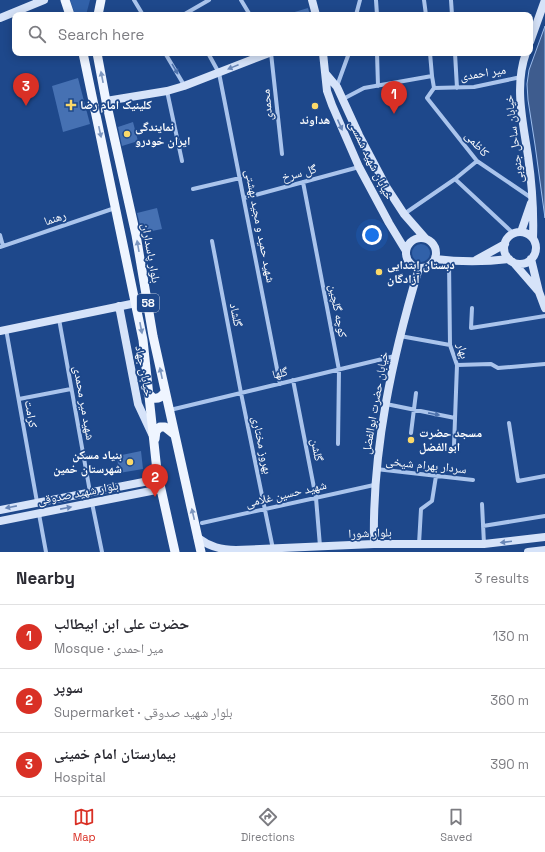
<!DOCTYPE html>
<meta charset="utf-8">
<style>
body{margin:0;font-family:"Space Grotesk","Noto Naskh Arabic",sans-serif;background:#f7f7f7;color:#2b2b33}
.you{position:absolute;left:372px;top:235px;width:14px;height:14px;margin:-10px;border:3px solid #fff;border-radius:50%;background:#1a73e8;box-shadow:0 0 0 6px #1a73e833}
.badge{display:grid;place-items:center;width:26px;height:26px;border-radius:50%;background:#d93025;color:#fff;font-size:13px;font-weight:700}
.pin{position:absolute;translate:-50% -33px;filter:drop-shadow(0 1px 2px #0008)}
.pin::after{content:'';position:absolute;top:21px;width:14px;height:12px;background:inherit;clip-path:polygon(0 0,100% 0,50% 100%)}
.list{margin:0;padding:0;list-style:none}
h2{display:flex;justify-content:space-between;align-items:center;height:52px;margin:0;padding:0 16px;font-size:17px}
h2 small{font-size:13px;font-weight:400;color:#7c7c81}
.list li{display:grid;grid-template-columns:26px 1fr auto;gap:12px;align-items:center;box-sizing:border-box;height:64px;padding:0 16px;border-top:1px solid #e1e1e2}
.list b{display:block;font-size:15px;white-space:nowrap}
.list p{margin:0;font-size:13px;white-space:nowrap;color:#7c7c81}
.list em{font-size:13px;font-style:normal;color:#7c7c81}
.icon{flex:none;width:22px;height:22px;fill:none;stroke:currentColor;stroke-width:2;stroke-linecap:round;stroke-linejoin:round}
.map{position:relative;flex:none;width:545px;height:552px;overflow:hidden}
.search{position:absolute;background:#fff;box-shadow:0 2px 10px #0003;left:12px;right:12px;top:12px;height:44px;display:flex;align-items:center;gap:10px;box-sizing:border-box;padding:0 14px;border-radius:8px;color:#7c7c81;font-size:15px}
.sheet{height:244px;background:#fff}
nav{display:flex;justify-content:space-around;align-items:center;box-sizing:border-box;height:56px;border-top:1px solid #e1e1e2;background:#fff;font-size:11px;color:#7c7c81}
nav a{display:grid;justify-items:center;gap:2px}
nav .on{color:#d93025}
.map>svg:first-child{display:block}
.green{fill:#3161a9}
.water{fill:#3e5c8e;stroke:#9dbeee}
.building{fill:#4671b3}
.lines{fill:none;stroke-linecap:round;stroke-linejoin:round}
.street{stroke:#aac4ec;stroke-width:4}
.secondary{stroke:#d6e3f9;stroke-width:8}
.primary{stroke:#eff5ff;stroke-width:9}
.oneway{fill:#6886b7}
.oneway2{fill:#4f73ad}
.oneway3{fill:#7c96bf}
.poi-dot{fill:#fbd969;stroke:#1e488b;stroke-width:1.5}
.labels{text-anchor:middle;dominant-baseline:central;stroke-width:3.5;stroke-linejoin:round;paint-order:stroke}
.shield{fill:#1e488b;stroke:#bcc8dc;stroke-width:1}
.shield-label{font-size:11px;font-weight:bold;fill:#fff}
.street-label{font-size:12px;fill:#fff;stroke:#1e488b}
.poi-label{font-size:12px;font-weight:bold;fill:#fff;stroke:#1e488b;text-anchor:start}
</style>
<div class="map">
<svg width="545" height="552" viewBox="0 0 545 552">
<rect width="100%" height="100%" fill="#1e488b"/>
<path class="green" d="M70,0h20l-4,15h-11z
M412 253a9 9 0 1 1 18 0a9 9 0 1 1-18 0Z"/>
<path class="water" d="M545,26v192l-10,-73 -7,-45 -1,-16 2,-14z"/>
<path class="building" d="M308,8l2,7h-22v-1z
M78,78l12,46 -27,8 -11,-46z
M133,122l5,19 -16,5 -4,-19z
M157,208l5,21 -20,4 -5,-20z
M141,451l2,18 -24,4 -2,-17z"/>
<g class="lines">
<path class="street" d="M134,0l9,15
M241,0l9,15
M376,0l1,15
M424,0l2,15
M451,0l1,15
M183,15l26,-15
M356,15l4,-15
M165,53l19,32
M208,53l11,20 61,311
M271,53l11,101
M377,53l1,33
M430,53l2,23
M455,53l2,35
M337,86l12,-33
M434,88l-7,10 50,63 56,38
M167,91l15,70
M343,99l21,-11 68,-12 2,12 40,-1 47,-10
M455,179l59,55
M303,182l36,188 -1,74
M193,189l47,-11
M244,198l115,-31
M404,214l51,-35 22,-18
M0,235l3,11
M212,241l29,152 32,156
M0,247l115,-39
M449,261l1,84 7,20 -3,81
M472,308l-1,20 74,-12
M59,319l31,173
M6,329l31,173
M400,336l50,9
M457,365l34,-1 7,4 47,-4
M293,380l23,118 4,48
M19,399l52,-10
M386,404l69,14
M170,410l225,-54
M509,423l9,58 27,-5
M411,433l5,-40
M376,469l97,11
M92,503l10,49
M482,504l2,40
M39,514l7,38
M202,523l172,-38
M483,526l62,-10
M419,544l2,-35 11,-8 4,-25"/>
<path class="secondary" d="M312,0l4,15
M0,18l44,-18
M530,42l15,-42
M323,53l4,38 5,14 27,62 30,56 17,28
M526,53c-12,33 -3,69 2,103 4,28 6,54 5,82
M326,74l11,13 22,48 28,53 17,26 21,24
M106,101l61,-10 17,-5 85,-33
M521,232l10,-29
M504 248a16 16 0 1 1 32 0a16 16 0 1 1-32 0Z
M406 253a15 15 0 1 1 30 0a15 15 0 1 1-30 0Z
M435,259c24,3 50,3 74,0
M531,259l8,33 6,16
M476,260l29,-16
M513,262l26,30
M119,306l19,98 14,30
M0,331l136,-28
M0,510l159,-31
M0,521l161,-32
M198,538c12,9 23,12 38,12l138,-6h110l61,-7
M374,544c-2,-94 18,-186 45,-276
M528,552l17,-2"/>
<path class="primary" d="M65,0l5,15
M98,15l3,-15
M83,53l60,287 14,131 18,81
M97,53l9,48 30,134 17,101 48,216
M148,393l5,5c6,1 8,-1 12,-6
M155,439l1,-8 4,-4h5l10,8"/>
</g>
<defs><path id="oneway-solid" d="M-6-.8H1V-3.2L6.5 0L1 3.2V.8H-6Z"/></defs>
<g class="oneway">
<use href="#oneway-solid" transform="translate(233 67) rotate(158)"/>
<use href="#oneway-solid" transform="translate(340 125) rotate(66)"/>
<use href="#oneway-solid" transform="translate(11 507) rotate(169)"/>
<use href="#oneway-solid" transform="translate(66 508) rotate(-11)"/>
<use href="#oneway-solid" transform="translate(506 542) rotate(173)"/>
</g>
<g class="oneway2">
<use href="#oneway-solid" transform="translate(175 69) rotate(60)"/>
<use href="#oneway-solid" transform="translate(434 414) rotate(11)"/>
</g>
<g class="oneway3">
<use href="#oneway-solid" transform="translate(102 77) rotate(-101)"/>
<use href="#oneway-solid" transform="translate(100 132) rotate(78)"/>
<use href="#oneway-solid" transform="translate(138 246) rotate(-100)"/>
<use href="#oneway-solid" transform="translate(141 328) rotate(79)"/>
<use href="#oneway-solid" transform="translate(161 373) rotate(-102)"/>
<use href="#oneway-solid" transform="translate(193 514) rotate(-103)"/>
</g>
<g class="poi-dot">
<path d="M69 99h4v4h4v4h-4v4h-4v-4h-4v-4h4z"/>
<circle cx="315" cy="106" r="4"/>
<circle cx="127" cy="134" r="4"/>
<circle cx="379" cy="272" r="4"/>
<circle cx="411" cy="440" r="4"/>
<circle cx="130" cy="462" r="4"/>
</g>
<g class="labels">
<rect class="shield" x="137" y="294" width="22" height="18" rx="3"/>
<g class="shield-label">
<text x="148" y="303">58</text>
</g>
<g class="street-label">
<text transform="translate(483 73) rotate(-9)">میر احمدی</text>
<text transform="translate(267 105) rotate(-96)">محمدی</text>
<text transform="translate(514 139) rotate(-97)">خیابان ساحل جنوبی</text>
<text transform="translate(477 144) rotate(48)">کاظمی</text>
<text transform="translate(371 160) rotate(64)">خیابان شهید شمسی</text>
<text transform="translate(299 173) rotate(-15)">گل سرخ</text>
<text transform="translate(55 218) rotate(-19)">رهنما</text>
<text transform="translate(260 226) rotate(79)">شهید حمید و مجید بهشتی</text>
<text transform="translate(151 253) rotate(80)">بلوار پاسداران</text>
<text transform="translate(338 311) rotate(79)">کوچه گلچین</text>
<text transform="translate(236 315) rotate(79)">گلشاد</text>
<text transform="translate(463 351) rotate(76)">بهار</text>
<text transform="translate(144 371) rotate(79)">خیابان جهاد</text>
<text transform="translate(280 373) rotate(-13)">گلها</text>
<text transform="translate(84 403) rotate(80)">شهید میر محمدی</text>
<text transform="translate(375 403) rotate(-80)">خیابان حضرت ابوالفضل</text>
<text transform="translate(31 414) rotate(80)">کرامت</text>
<text transform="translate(262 445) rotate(78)">بهروز مختاری</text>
<text transform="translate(317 450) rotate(79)">گلشن</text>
<text transform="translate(426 465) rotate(6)">سردار بهرام شیخی</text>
<text transform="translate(78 493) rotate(-11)">بلوار شهید صدوقی</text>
<text transform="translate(286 494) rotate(-13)">شهید حسین غلامی</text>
<text transform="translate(370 533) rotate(-2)">بلوار شورا</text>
</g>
<g class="poi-label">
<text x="80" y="105">کلینیک امام رضا</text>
<text x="315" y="120" text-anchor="middle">هداوند</text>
<text x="135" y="127">نمایندگی<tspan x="135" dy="14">ایران خودرو</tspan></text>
<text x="387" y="265">دبستان ابتدایی<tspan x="387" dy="14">آزادگان</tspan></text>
<text x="419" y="433">مسجد حضرت<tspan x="419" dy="14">ابوالفضل</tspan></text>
<text x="122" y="455" text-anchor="end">بنیاد مسکن<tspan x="122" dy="14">شهرستان خمین</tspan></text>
</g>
</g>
</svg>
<div class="you"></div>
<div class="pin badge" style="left:394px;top:114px">1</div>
<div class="pin badge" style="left:155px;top:497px">2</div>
<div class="pin badge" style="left:26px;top:106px">3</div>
<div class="search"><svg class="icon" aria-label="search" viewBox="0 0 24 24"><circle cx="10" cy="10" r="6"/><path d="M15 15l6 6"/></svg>Search here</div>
</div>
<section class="sheet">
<h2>Nearby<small>3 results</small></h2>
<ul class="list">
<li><span class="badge">1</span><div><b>حضرت علی ابن ابیطالب</b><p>Mosque · میر احمدی</p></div><em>130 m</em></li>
<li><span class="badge">2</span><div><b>سوپر</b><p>Supermarket · بلوار شهید صدوقی</p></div><em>360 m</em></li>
<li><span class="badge">3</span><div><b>بیمارستان امام خمینی</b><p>Hospital</p></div><em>390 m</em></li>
</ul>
</section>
<nav>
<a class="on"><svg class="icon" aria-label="map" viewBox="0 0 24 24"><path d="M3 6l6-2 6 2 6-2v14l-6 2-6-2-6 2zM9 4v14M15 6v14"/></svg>Map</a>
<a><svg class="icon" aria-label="directions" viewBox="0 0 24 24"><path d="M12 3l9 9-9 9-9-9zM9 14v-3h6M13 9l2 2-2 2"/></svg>Directions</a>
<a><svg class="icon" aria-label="saved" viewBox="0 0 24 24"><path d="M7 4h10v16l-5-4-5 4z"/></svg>Saved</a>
</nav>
